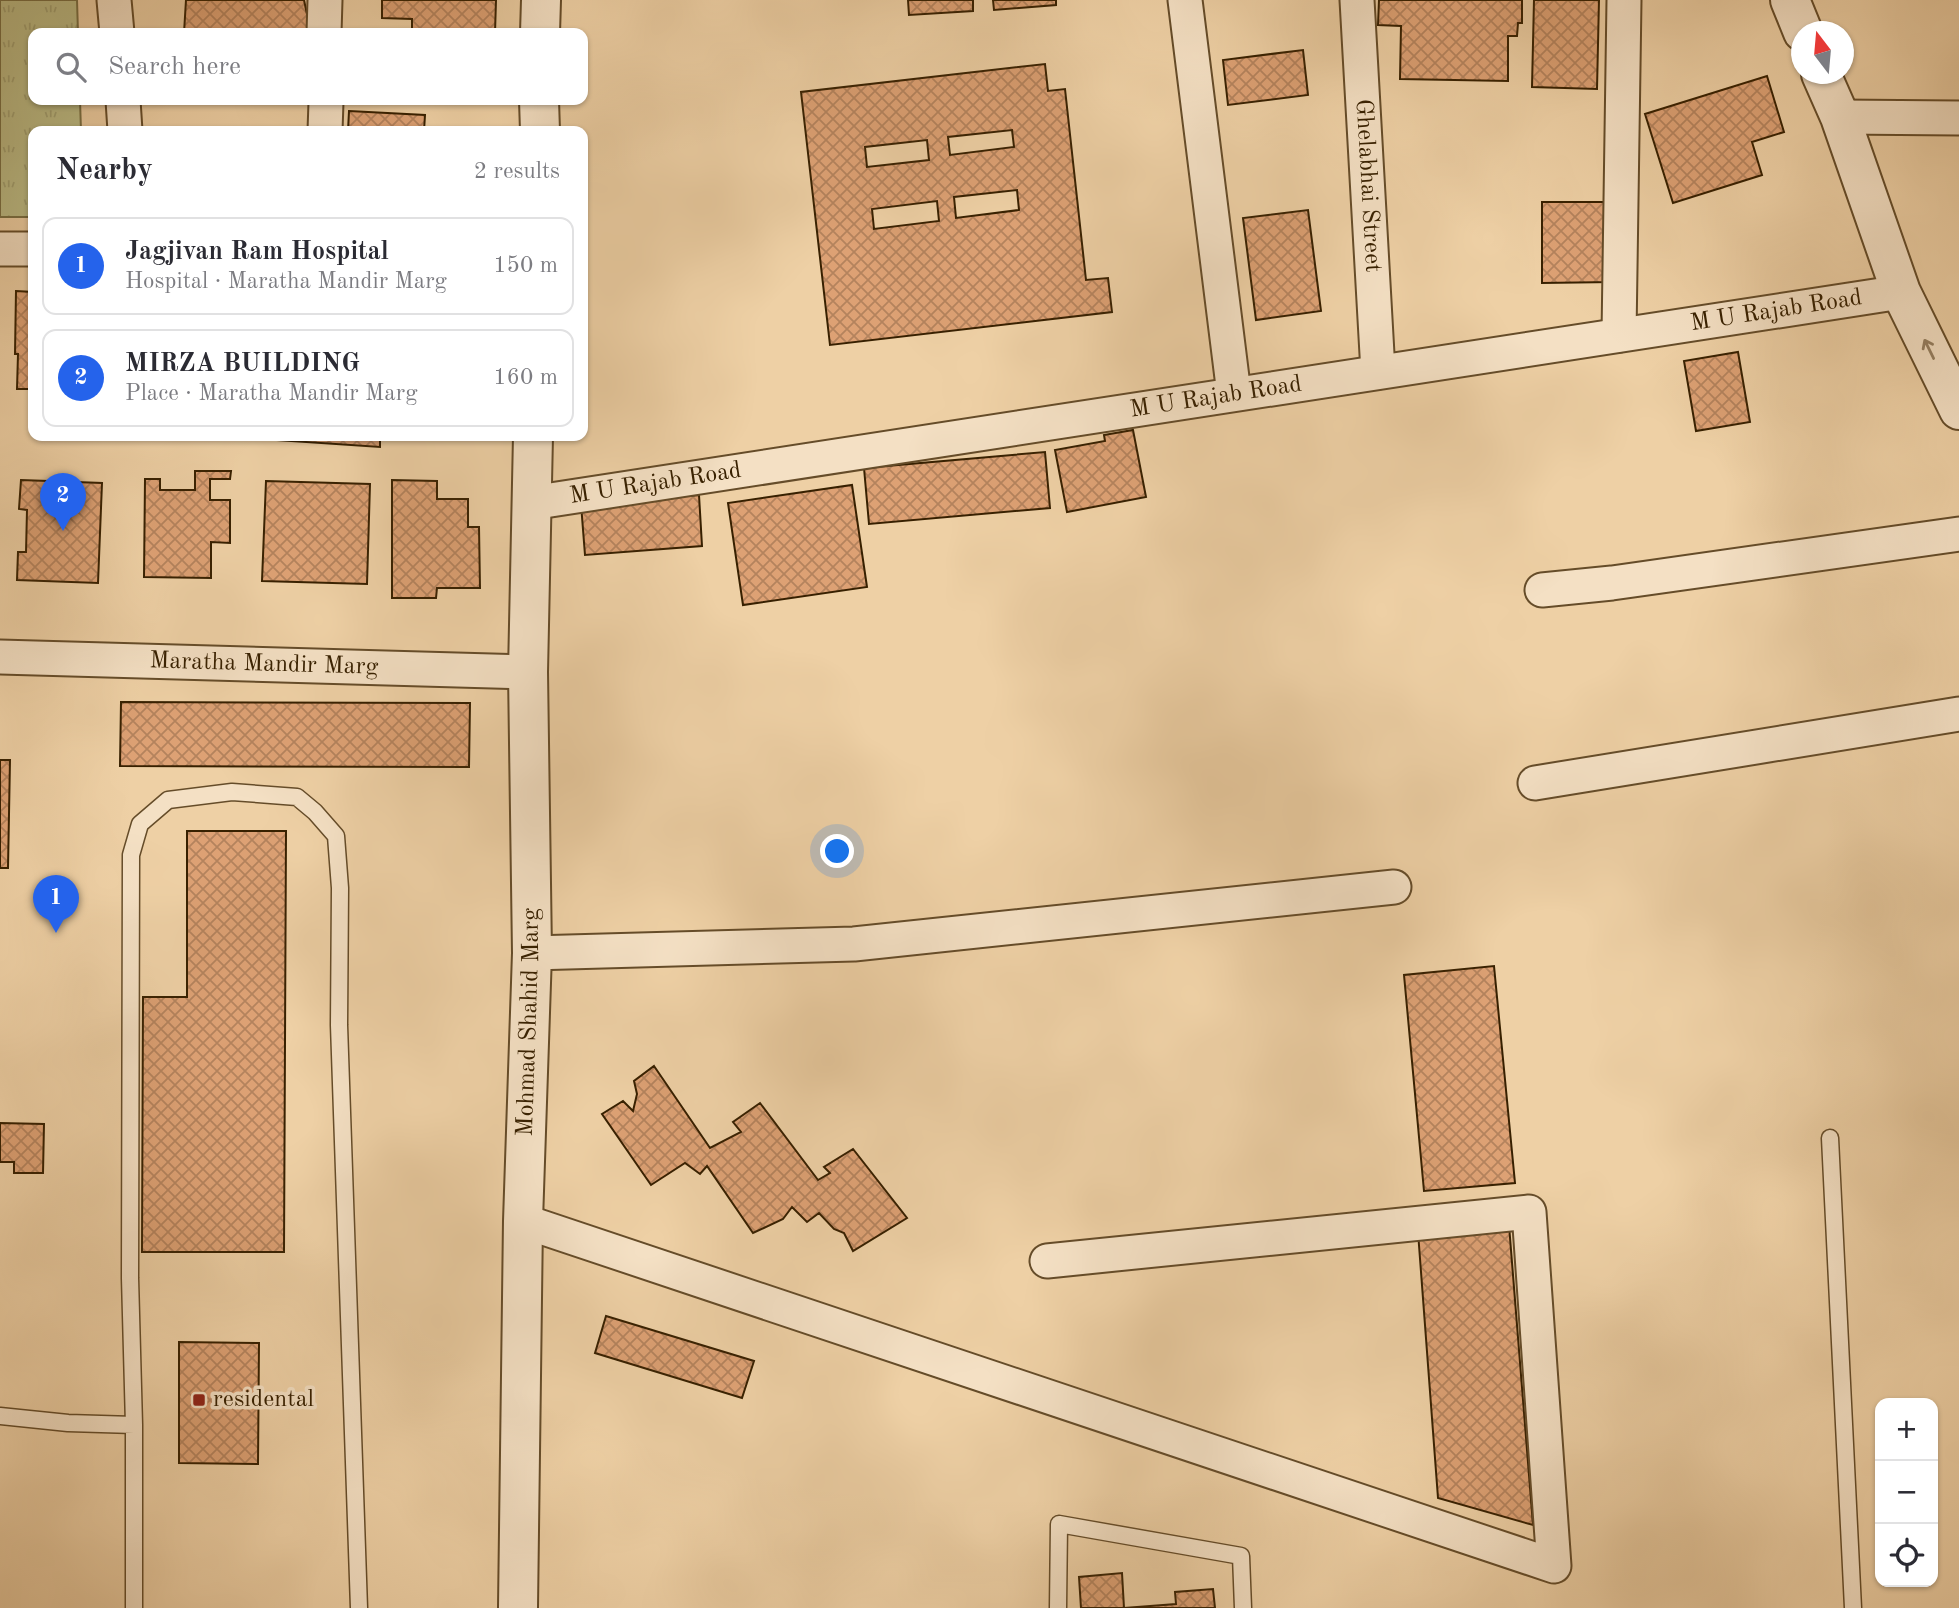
<!DOCTYPE html>
<meta charset="utf-8">
<style>
body{margin:0;font-family:"Old Standard TT",serif;background:#f2f2f3;color:#2b2b33}
.controls{position:absolute;right:21px;bottom:21px;display:grid;overflow:hidden;border-radius:14px;box-shadow:0 2px 5px #0004}
.controls button{width:63px;height:63px;display:grid;place-items:center;padding:0;border:0;border-bottom:2px solid #e1e1e2;background:#fff;color:#2b2b33;font:35px sans-serif}
.compass{position:absolute;left:1791px;top:21px;width:63px;height:63px;border-radius:50%;background:#fff;box-shadow:0 2px 5px #0004;rotate:344deg}
.you{position:absolute;left:838px;top:852px;width:24px;height:24px;margin:-18px;border:5px solid #fff;border-radius:50%;background:#1a73e8;box-shadow:0 0 0 10px #1a73e833}
.badge{display:grid;place-items:center;width:46px;height:46px;border-radius:50%;background:#2563eb;color:#fff;font-size:23px;font-weight:700}
.pin{position:absolute;translate:-50% -58px;filter:drop-shadow(0 2px 4px #0008)}
.pin::after{content:'';position:absolute;top:37px;width:24px;height:21px;background:inherit;clip-path:polygon(0 0,100% 0,50% 100%)}
.list{margin:0;padding:0;list-style:none}
h2{display:flex;justify-content:space-between;align-items:center;height:91px;margin:0;padding:0 28px;font-size:30px}
h2 small{font-size:23px;font-weight:400;color:#7c7c81}
.list li{display:grid;grid-template-columns:46px 1fr auto;gap:21px;align-items:center;box-sizing:border-box;height:98px;margin:0 14px 14px;padding:0 14px;border:2px solid #e1e1e2;border-radius:14px}
.list b{display:block;font-size:26px;white-space:nowrap}
.list p{margin:0;font-size:23px;white-space:nowrap;color:#7c7c81}
.list em{font-size:23px;font-style:normal;color:#7c7c81}
.icon{flex:none;width:38px;height:38px;fill:none;stroke:currentColor;stroke-width:2;stroke-linecap:round;stroke-linejoin:round}
.map{position:relative;flex:none;width:1959px;height:1608px;overflow:hidden}
.search{position:absolute;background:#fff;box-shadow:0 2px 5px #0004;left:28px;top:28px;width:560px;height:77px;display:flex;align-items:center;gap:18px;box-sizing:border-box;padding:0 24px;border-radius:14px;color:#7c7c81;font-size:26px}
.panel{position:absolute;background:#fff;box-shadow:0 2px 5px #0004;left:28px;top:126px;width:560px;height:315px;border-radius:14px}
.map>svg:first-child{display:block}
.grass{fill:url(#grass-tufts);stroke:#786e43;stroke-width:2}
.building{fill:url(#building-cross-hatch);stroke:#372000;stroke-width:2;fill-rule:evenodd}
.lines{fill:none;stroke-linecap:round;stroke-linejoin:round}
.service-casing{stroke:#654c29;stroke-width:19}
.minor-casing{stroke:#654c29;stroke-width:37}
.tertiary-casing{stroke:#654c29;stroke-width:42}
.service{stroke:#f4e0c4;stroke-width:16}
.minor{stroke:#f4e0c4;stroke-width:33}
.tertiary{stroke:#f4e0c4;stroke-width:38}
.oneway{stroke:#968062}
.poi-dot{fill:#8f2418;stroke:#f4e0c4;stroke-width:2.5}
.labels{text-anchor:middle;dominant-baseline:central;stroke-width:7;stroke-linejoin:round;paint-order:stroke}
.street-label{font-size:24px;fill:#372000;stroke:#f4e0c4}
.poi-label{font-size:24px;fill:#372000;stroke:#f4e0c4;text-anchor:start}
</style>
<div class="map">
<svg width="1959" height="1608" viewBox="0 0 1959 1608">
<defs>
<pattern id="grass-tufts" width="24" height="20" patternUnits="userSpaceOnUse" patternTransform="scale(1.75)"><rect width="24" height="20" fill="#babb86"/><path d="M3 7l-1-3M5 7V3M7 7l1-3M15 17l-1-3M17 17v-4M19 17l1-3" fill="none" stroke="#a0a072"/></pattern>
<pattern id="building-cross-hatch" width="8" height="8" patternUnits="userSpaceOnUse" patternTransform="scale(1.75)"><rect width="8" height="8" fill="#dda174"/><path d="M0 0l8 8M0 8l8-8" fill="none" stroke="#b4835d"/></pattern>
</defs>
<rect width="100%" height="100%" fill="#eed0a5"/>
<filter id="stains"><feTurbulence type="fractalNoise" baseFrequency=".00286" numOctaves="4"/><feColorMatrix values="0 0 0 0 .2 0 0 0 0 .09 0 0 0 0 .02 0 0 0 .5 -.17"/></filter>
<radialGradient id="worn" r=".72"><stop offset=".6" stop-color="#630" stop-opacity="0"/><stop offset="1" stop-color="#630" stop-opacity=".3"/></radialGradient>
<path class="grass" d="M0,0h77l1,33h-45v67h47l1,31h-48v86h-33z"/>
<path class="building" d="M186,0h118l7,33h-127z
M382,0h114l-1,33h-83v-14l-30,-1z
M908,0h65v11l-64,4z
M993,0h63v5l-62,5z
M1379,0h143v23h-4l-1,13h-9v45l-108,-2 1,-53 -23,-1z
M1534,0h65l-2,89 -65,-2z
M1303,50l5,45 -80,10 -5,-45z
M1045,64l3,27 17,-2 21,191 22,-2 4,34 -282,33 -29,-253zM1012,130l2,17 -64,8 -2,-18zM927,140l2,20 -62,7 -2,-20zM1017,190l2,20 -63,8 -2,-21zM937,201l2,20 -65,8 -2,-20z
M1767,76l17,56 -32,10 10,33 -89,28 -28,-89z
M349,111l76,4 -1,16h-76z
M1542,202h71v80l-71,1z
M1308,210l13,101 -65,9 -13,-102z
M16,291l17,1v97h-16l1,-35h-3z
M1738,352l12,70 -54,9 -12,-70z
M1133,430l13,67 -79,15 -12,-62 50,-9 -1,-6z
M246,436h134v11l-135,-9z
M1045,452l5,56 -181,16 -5,-56z
M195,471h36l-1,8h-20v21h20v43l-19,-1v36l-67,-1 1,-98h15v11h35z
M21,480l81,3 -4,100 -81,-3 1,-28h8l1,-42 -8,-1z
M392,480l45,1v18h31v28h11l1,61h-43l-1,10h-44z
M266,481l104,3 -3,100 -105,-3z
M852,485l15,102 -124,18 -15,-102z
M699,495l3,51 -117,9 -4,-51z
M121,702l349,1 -1,64 -349,-1z
M0,760h10l-2,108h-8z
M187,831h99l-2,421h-142l1,-255h44z
M1494,966l21,217 -91,8 -20,-216z
M654,1066l56,82 31,-16 -8,-10 27,-19 58,77 12,-7 -6,-6 29,-18 54,69 -54,33 -9,-18 -10,-4 -15,-16 -12,9 -15,-15 -9,12 -30,14 -46,-67 -7,8 -15,-11 -34,22 -49,-71 21,-13 10,10 4,-17 -3,-13z
M0,1123l44,1 -1,49h-29v-11h-14z
M1509,1225l24,300 -95,-27 -20,-266z
M606,1316l148,45 -12,37 -147,-45z
M179,1342l80,1 -1,121 -79,-1z
M1122,1573l2,35 52,-4 -1,-12 38,-3 2,19h-134l-2,-31z"/>
<g class="lines">
<g class="service-casing">
<path id="service" d="M1830,1138l23,470
M0,1416l68,7 66,2v183
M134,1425l-4,-147 1,-423 9,-31 28,-24 64,-8 65,5 18,15 21,24 4,52 -1,137 20,583
M1058,1608l1,-84 182,32 2,52"/>
</g>
<g class="minor-casing">
<g id="minor">
<path d="M114,0l3,33"/>
<path d="M1185,0l49,394"/>
<path id="s1" d="M1357,0l21,372"/>
<path d="M324,33l1,-33"/>
<path d="M123,100l2,31"/>
<path d="M1840,117l119,1"/>
<path d="M325,131l1,-29"/>
<path d="M0,249h33"/>
<path d="M1619,335l5,-335"/>
<path id="s2" d="M531,503l1370,-211"/>
<path d="M1542,590l70,-7 347,-49"/>
<path id="s3" d="M0,657l528,15"/>
<path d="M1535,783l424,-69"/>
<path d="M532,953l322,-9 540,-57"/>
<path d="M523,1221l1031,345 -25,-354 -482,49"/>
</g>
</g>
<g class="tertiary-casing">
<g id="tertiary">
<path d="M1790,0l13,32"/>
<path d="M540,33l1,-33"/>
<path d="M1821,74l19,43 61,175 58,118"/>
<path d="M539,100l1,31"/>
<path id="s4" d="M518,1608l5,-387 9,-268 -4,-281 5,-236"/>
</g>
</g>
<use href="#service" class="service"/>
<use href="#minor" class="minor"/>
<use href="#tertiary" class="tertiary"/>
</g>
<defs><path id="oneway-shaft" d="M-6 0H5M1.5-3L5.5 0L1.5 3" fill="none" stroke-width="1.6" stroke-linecap="round" stroke-linejoin="round" transform="scale(1.75)"/></defs>
<use class="oneway" href="#oneway-shaft" transform="translate(1929 349) rotate(-116)"/>
<rect class="poi-dot" x="192" y="1393" width="14" height="14" rx="3.5"/>
<g class="labels">
<g class="street-label">
<text stroke="none"><textPath href="#s1" startOffset="186">Ghelabhai Street</textPath></text>
<text stroke="none"><textPath href="#s2" startOffset="1260">M U Rajab Road</textPath></text>
<text stroke="none"><textPath href="#s2" startOffset="693">M U Rajab Road</textPath></text>
<text stroke="none"><textPath href="#s2" startOffset="126">M U Rajab Road</textPath></text>
<text stroke="none"><textPath href="#s3" startOffset="264">Maratha Mandir Marg</textPath></text>
<text stroke="none"><textPath href="#s4" startOffset="586">Mohmad Shahid Marg</textPath></text>
</g>
<g class="poi-label">
<text x="213" y="1400">residental</text>
</g>
</g>
<rect width="100%" height="100%" filter="url(#stains)"/>
<rect width="100%" height="100%" fill="url(#worn)"/>
</svg>
<div class="controls">
<button>+</button>
<button>−</button>
<button><svg class="icon" aria-label="locate" viewBox="0 0 24 24"><circle cx="12" cy="12" r="6"/><path d="M12 2v4M12 18v4M2 12h4M18 12h4"/></svg></button>
</div>
<svg class="compass" viewBox="-18 -18 36 36"><path d="M0-13l5 13h-10z" fill="#e53935"/><path d="M0 13l5-13h-10z" fill="#7c7c81"/></svg>
<div class="you"></div>
<div class="pin badge" style="left:56px;top:933px">1</div>
<div class="pin badge" style="left:63px;top:531px">2</div>
<div class="search"><svg class="icon" aria-label="search" viewBox="0 0 24 24"><circle cx="10" cy="10" r="6"/><path d="M15 15l6 6"/></svg>Search here</div>
<section class="panel">
<h2>Nearby<small>2 results</small></h2>
<ul class="list">
<li><span class="badge">1</span><div><b>Jagjivan Ram Hospital</b><p>Hospital · Maratha Mandir Marg</p></div><em>150 m</em></li>
<li><span class="badge">2</span><div><b>MIRZA BUILDING</b><p>Place · Maratha Mandir Marg</p></div><em>160 m</em></li>
</ul>
</section>
</div>
